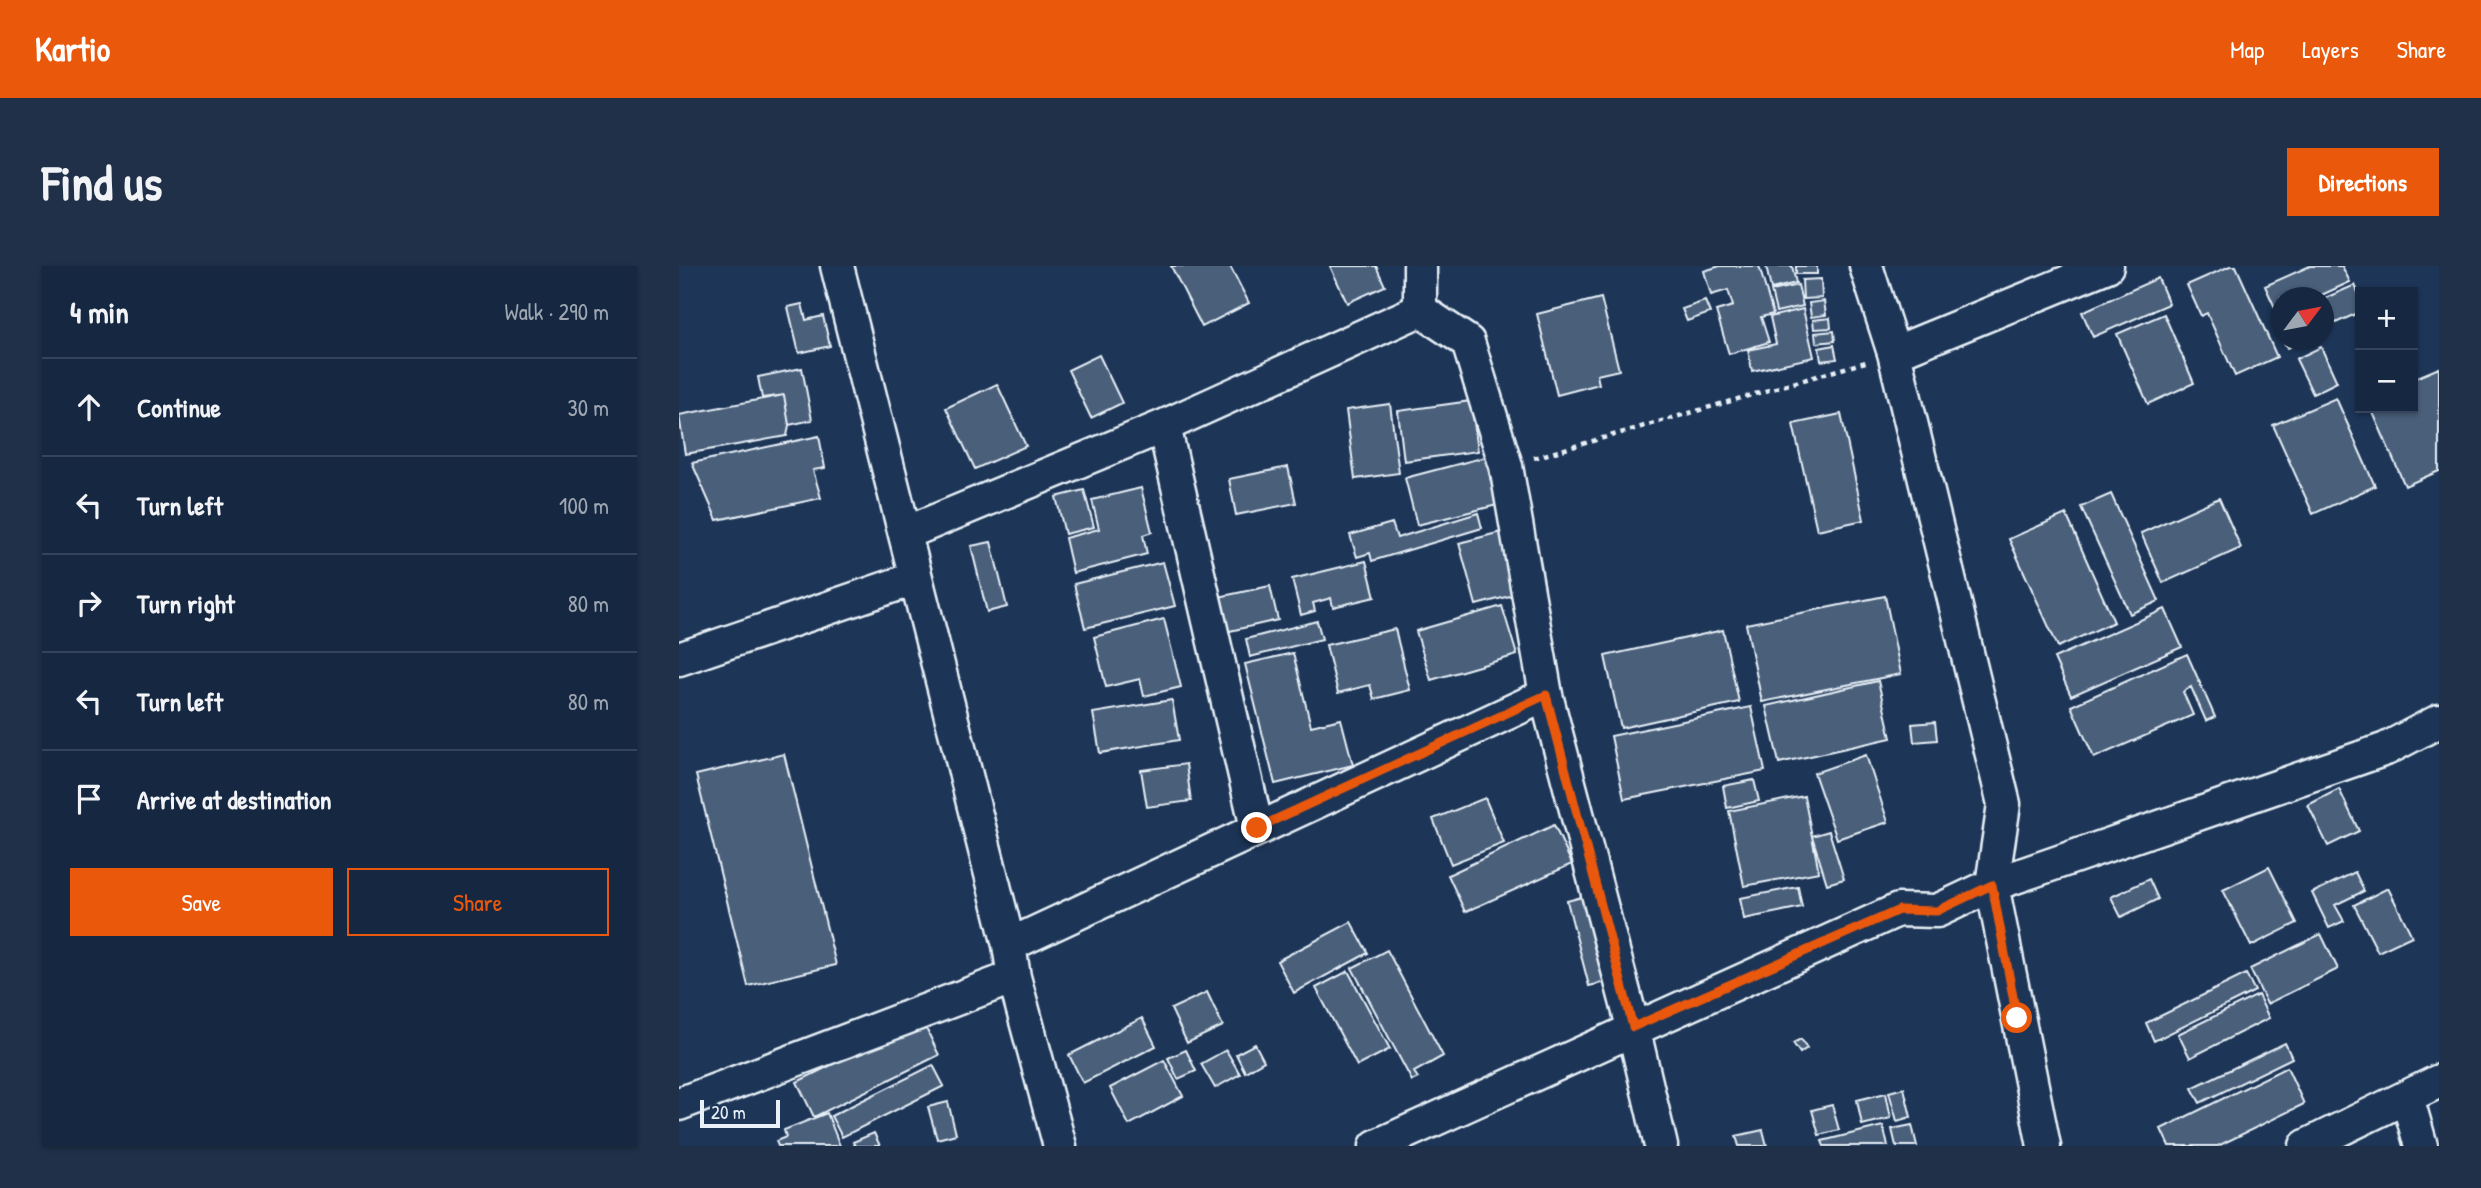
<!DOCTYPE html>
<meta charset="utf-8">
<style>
body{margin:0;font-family:"Patrick Hand",sans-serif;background:#1f3048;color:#f1f3f6}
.controls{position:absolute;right:21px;top:21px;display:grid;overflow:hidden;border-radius:0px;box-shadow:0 2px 5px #0004}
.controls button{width:63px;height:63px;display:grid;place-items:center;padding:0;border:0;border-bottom:2px solid #35445a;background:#162841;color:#f1f3f6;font:35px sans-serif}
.compass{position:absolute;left:1592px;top:21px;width:63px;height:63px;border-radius:50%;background:#162841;box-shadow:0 2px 5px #0004;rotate:58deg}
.scale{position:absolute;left:21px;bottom:18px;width:80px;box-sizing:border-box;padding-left:7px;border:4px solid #e8f1f8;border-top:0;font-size:19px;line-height:24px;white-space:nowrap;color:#e8f1f8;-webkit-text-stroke:5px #1d3557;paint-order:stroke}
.stop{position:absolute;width:21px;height:21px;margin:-16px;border:5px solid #ea580c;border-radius:50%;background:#fff}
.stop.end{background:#ea580c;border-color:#fff;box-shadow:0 2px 7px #0008}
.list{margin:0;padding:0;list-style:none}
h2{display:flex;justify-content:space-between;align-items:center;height:91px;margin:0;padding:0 28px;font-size:30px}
h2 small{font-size:23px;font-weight:400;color:#9ea6b1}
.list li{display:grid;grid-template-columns:46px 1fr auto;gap:21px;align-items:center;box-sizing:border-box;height:98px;padding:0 28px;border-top:2px solid #35445a}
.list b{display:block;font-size:26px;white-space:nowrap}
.list em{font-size:23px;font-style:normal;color:#9ea6b1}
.actions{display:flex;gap:14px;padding:21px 28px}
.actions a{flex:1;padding:16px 0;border:2px solid #ea580c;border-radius:0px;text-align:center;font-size:24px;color:#ea580c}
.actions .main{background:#ea580c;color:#fff}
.icon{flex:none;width:38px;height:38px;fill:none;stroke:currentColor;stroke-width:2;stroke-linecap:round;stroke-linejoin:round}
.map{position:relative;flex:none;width:1760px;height:880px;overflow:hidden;border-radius:0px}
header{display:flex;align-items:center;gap:42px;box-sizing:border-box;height:98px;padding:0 35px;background:#ea580c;color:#fff}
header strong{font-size:33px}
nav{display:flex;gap:38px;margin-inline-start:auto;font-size:24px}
.intro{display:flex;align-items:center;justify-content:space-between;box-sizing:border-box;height:168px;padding:0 42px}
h1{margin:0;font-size:49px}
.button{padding:18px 32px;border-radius:0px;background:#ea580c;color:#fff;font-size:24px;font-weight:700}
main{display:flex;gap:42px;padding:0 42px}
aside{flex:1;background:#162841;border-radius:0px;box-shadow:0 2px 5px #0004}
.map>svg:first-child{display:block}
.building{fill:#495e7a;stroke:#e8f1f8;stroke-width:2}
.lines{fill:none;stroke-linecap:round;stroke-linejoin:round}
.street-casing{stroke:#e8f1f8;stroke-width:37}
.path{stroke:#e8f1f8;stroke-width:4.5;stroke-dasharray:5 5;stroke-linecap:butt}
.street{stroke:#1d3557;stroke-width:32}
.route{stroke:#ea580c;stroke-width:9}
</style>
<header>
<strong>Kartio</strong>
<nav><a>Map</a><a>Layers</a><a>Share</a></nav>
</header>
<div class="intro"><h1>Find us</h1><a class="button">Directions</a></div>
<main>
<aside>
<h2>4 min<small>Walk · 290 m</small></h2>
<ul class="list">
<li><svg class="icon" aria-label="ahead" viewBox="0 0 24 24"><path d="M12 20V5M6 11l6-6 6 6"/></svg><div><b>Continue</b></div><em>30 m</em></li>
<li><svg class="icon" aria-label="left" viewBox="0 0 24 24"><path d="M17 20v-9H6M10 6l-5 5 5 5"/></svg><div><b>Turn left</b></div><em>100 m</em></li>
<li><svg class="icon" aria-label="right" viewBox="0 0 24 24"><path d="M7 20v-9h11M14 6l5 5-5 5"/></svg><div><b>Turn right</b></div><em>80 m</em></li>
<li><svg class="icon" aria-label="left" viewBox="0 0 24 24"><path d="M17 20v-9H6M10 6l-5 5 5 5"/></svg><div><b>Turn left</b></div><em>80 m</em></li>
<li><svg class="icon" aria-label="arrive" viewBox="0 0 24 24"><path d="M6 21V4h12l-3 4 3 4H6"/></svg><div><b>Arrive at destination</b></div></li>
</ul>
<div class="actions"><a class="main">Save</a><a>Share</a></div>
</aside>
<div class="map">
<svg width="1760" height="880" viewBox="0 0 1760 880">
<rect width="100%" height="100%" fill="#1d3557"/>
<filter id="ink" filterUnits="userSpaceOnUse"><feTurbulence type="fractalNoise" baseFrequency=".0143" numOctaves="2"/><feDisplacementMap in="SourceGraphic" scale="14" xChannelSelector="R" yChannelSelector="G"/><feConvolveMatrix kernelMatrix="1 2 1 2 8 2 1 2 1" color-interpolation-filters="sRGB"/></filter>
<g filter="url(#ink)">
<path class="building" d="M492,0h59l19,37 -47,24z
M651,0h46l9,20 -38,17z
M1041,0h39l14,48 -12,3 8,25 -40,12 -13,-43 17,-5 -5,-16 -17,5 -7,-24z
M1087,0h26l4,17 -25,6z
M1117,0h21v8h-21z
M1551,0h6l41,91 -42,19 -28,-63 -6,3 -14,-31z
M1631,0h32l8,16 -35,16h-34v14l-3,2 -13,-28z
M1479,12l11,26 -76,33 -11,-25z
M1142,13l1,19 -19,1 -1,-19z
M1119,19l5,21 -27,6 -5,-21z
M1676,19l5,12v15l-31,14 -6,-13v-14z
M922,32l18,72 -22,5 2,9 -42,11 -20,-81z
M1026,35l5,12 -23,8 -5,-12z
M1145,35l2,14 -15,2 -2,-14z
M123,38l4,16 17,-4 7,30 -31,7 -11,-46z
M1124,43l11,48 -62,14 -4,-21 28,-6 -6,-27z
M1485,48l30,69 -46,21 -31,-70z
M1151,52l1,10 -17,1 -1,-9z
M1155,65l1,10 -19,2 -1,-10z
M1604,74h23l-19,8z
M1155,79l3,14 -16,2 -2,-13z
M1642,81l16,35 -24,12 -17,-35z
M420,89l23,48 -31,15 -23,-48z
M123,102l10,52 -23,5 -5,-30 -22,3 -4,-21z
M1760,102v103l-34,15 -34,-78h42v-29z
M318,118l29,62 -51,23 -29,-61z
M105,129l5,30 -2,11 -102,18 -6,-39z
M1657,132l39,88 -62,28 -40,-89z
M792,135l7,50 -74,10 -6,-50z
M711,138l9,69 -44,6 -9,-69z
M1162,148l23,106 -47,10 -24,-106z
M140,170l6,32 -12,2 8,28 -104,22 -25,-57z
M806,191l12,48 -80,20 -12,-47z
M609,201l8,36 -60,12 -7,-36z
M462,222l11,44 -9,3 4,19 -74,19 -8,-35 34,-9 -7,-29z
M405,224l10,37 -29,7 -9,-37z
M1432,228l48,107 -29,13 -49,-107z
M1540,232l22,50 -78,35 -22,-50z
M799,247l4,15 -110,33 -2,-8 -13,4 -7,-22 42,-12 5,15z
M1387,248l48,108 -56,25 -49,-108z
M822,266l20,61 -45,12 -17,-62z
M312,276l16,65 -20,5 -16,-66z
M687,295l9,36 -42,10 -2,-9 -18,5 2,8 -14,4 -9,-36z
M484,296l12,44 -90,22 -11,-44z
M591,320l8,34 -57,13 -7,-35z
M1206,330l16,78 -139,28 -16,-78z
M823,340l15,49 -86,25 -15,-49z
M1486,343l17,38 -111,49 -17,-38z
M485,353l17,68 -37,9 -4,-17 -34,8 -12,-50z
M638,355l5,18 -72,18 -4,-18z
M716,363l15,61 -36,9 -4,-14 -32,8 -12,-48z
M1044,364l16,72 -118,26 -16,-72z
M614,387l18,73 30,-7 12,46 -78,19 -30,-120z
M1508,388l28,63 -9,4 -15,-34 -8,5 10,23 -99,43 -23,-52z
M1199,415l13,57 -112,25 -13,-57z
M493,434l7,40 -79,13 -7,-40z
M1072,441l14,64 -141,28 -13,-63z
M1256,456l2,18 -23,2 -2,-18z
M105,488l52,211 -88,21 -52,-211z
M1187,489l22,67 -51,17 -23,-66z
M507,498l5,37 -44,6 -6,-37z
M1075,514l5,21 -32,7 -4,-22z
M1660,523l20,42 -31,15 -20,-41z
M1125,530l15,76 -75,14 -15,-75z
M806,532l19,45 -53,21 -18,-45z
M875,559l18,39 -107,48 -17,-37z
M1150,565l15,48 -17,5 -15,-48z
M1590,601l28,56 -46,23 -28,-56z
M1676,606l9,19 -29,14 9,16 -15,7 -17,-35z
M1470,613l9,20 -37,18 -10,-20z
M1119,621l4,20 -58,12 -4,-21z
M1709,622l24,48 -34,16 -24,-47z
M914,628l22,86 -26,6 -22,-85z
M672,656l17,31 -74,40 -17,-32z
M1642,668l17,35 -71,35 -17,-35z
M708,684l56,106 -29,16 4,6 -6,3 -60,-113z
M669,705l42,78 -33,17 -41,-78z
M1567,708l9,17 -101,50 -8,-18z
M528,726l16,34 -36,17 -16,-34z
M1579,729l11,23 -79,40 -12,-24z
M463,752l14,28 -73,37 -14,-28z
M243,754l17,35 -125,62 -17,-35z
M1122,773l6,9 -7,5 -7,-10z
M1606,777l7,15 -92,45 -8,-15z
M576,778l9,17 -19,11 -9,-18z
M507,784l10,21 -18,8 -10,-21z
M547,784l14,24 -25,14 -14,-24z
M485,794l19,36 -54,29 -19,-37z
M254,799l11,21 -102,51 -11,-21z
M1608,801l17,37 -86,42h-49l-8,-17z
M1225,822l7,29 -14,4 -8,-29z
M1207,827l5,25 -29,7 -5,-25z
M269,836l8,32 -19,5 -9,-32z
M1153,839l7,25 -20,5 -7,-25z
M148,847l13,33h-62l-2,-5 10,-4 -2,-7z
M1233,859l5,21h-21l-4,-17z
M1204,860l5,20h-64l-2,-5z
M1084,864l4,16h-28l-3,-10z
M195,867l6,13h-25l-2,-4z"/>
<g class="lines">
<g class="street-casing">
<path id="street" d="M158,0l172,679 5,32 46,169
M741,0v44
M1187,0l28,87 110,451 -12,81 52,261
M741,44l48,32 38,124 40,229 87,332 28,119
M1215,87l213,-87
M485,160l93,402
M227,267l258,-107 256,-116
M0,393l237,-81
M330,679l537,-250
M1728,831l14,49
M0,838l335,-127
M697,880l522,-236 39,1 55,-26 394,-136 53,-28
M1627,880l133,-65"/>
</g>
<path class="path" d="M855,192l335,-97"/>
<use href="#street" class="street"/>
</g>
</g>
<g class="lines" filter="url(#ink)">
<path class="route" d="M578,562l289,-133 87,332 266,-117 38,1 55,-26 25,133"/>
</g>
</svg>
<div class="controls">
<button>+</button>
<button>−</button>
</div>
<svg class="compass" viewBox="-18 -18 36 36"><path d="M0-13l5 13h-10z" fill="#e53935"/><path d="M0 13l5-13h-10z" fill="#9ea6b1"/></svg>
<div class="scale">20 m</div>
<div class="stop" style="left:1338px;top:752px"></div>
<div class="stop end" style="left:578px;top:562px"></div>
</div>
</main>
